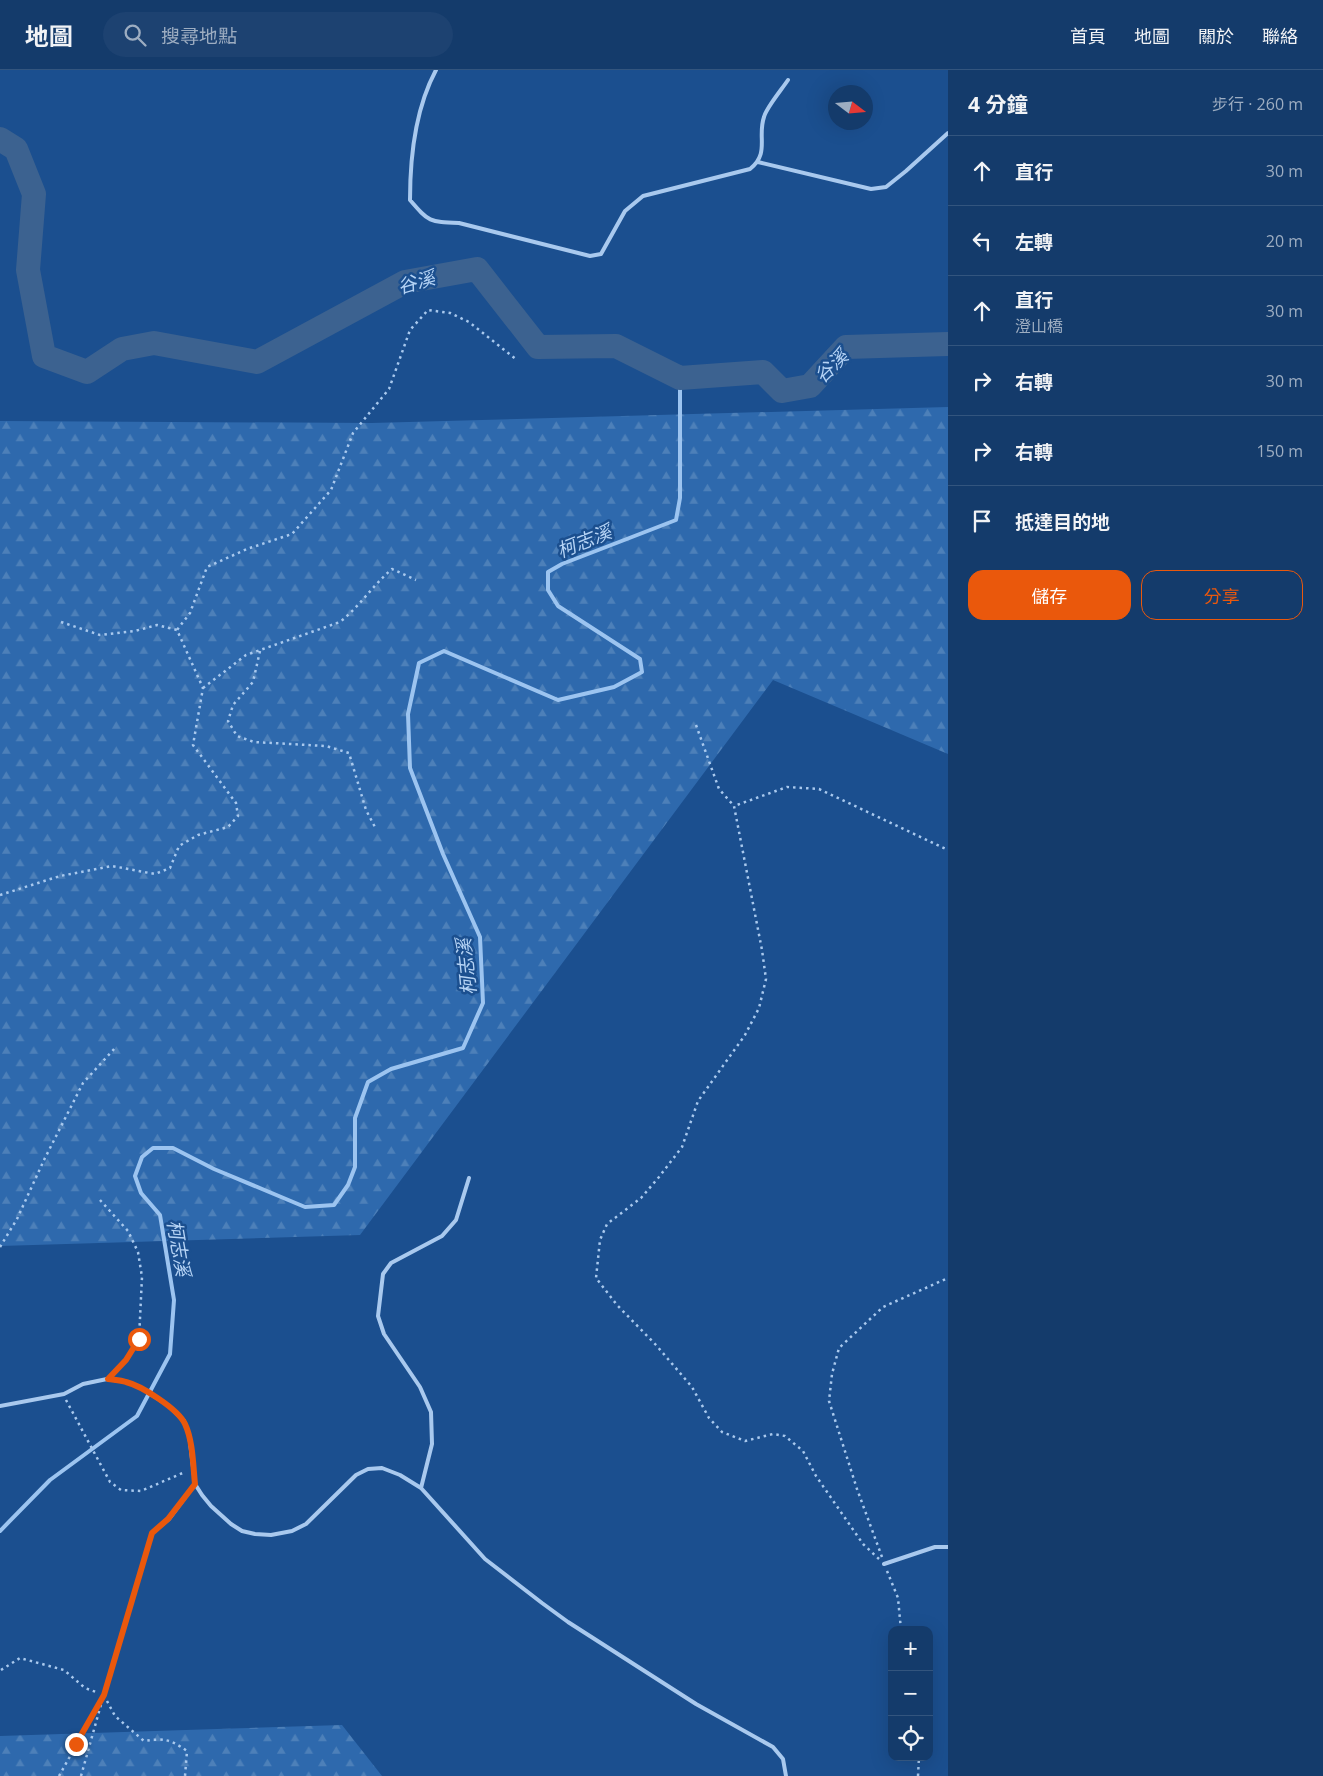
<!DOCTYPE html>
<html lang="zh-TW">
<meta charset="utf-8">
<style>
body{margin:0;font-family:"Open Sans","Noto Sans TC",sans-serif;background:#1d4271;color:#f1f3f6}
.controls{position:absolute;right:15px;bottom:15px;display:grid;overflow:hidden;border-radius:10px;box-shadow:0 5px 20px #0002}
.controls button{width:45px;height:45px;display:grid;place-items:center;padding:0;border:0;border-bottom:1px solid #33557e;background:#143b6b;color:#f1f3f6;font:25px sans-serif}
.compass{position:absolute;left:828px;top:15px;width:45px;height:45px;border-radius:50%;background:#143b6b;box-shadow:0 5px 20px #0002;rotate:106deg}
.stop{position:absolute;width:15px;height:15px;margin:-11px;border:4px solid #ea580c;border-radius:50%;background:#fff}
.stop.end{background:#ea580c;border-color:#fff;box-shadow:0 1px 5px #0008}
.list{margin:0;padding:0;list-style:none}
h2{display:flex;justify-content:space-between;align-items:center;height:65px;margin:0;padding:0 20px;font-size:21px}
h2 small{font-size:16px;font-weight:400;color:#9dadc1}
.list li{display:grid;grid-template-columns:32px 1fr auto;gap:15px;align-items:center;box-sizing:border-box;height:70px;padding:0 20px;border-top:1px solid #33557e}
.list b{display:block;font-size:19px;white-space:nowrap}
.list p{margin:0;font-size:16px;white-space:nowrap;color:#9dadc1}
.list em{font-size:16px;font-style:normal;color:#9dadc1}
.actions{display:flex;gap:10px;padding:15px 20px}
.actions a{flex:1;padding:11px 0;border:1px solid #ea580c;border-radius:15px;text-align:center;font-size:18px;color:#ea580c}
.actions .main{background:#ea580c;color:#fff}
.icon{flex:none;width:28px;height:28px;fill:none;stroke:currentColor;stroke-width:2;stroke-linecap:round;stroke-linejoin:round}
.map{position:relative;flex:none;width:948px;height:1706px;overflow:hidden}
header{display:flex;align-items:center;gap:30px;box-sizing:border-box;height:70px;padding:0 25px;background:#143b6b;border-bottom:1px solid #33557e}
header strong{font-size:24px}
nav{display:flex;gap:28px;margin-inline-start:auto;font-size:18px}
.search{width:350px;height:45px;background:#1d4271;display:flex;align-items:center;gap:12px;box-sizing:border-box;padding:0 18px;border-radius:28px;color:#9dadc1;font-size:19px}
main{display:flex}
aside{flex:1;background:#143b6b}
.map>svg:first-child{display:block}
.forest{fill:url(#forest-firs)}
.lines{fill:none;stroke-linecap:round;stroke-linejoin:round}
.stream{stroke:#9cc4f0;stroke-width:4}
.river{stroke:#3c6290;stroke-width:24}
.path{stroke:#a9c9ee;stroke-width:2.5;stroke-dasharray:2.5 4;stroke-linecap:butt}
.service{stroke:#a9c9ee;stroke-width:4}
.route{stroke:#ea580c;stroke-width:6}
.labels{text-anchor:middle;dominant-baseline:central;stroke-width:5;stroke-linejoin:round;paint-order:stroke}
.water-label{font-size:19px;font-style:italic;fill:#b5d3f5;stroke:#1b4f8f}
</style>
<header>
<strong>地圖</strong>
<div class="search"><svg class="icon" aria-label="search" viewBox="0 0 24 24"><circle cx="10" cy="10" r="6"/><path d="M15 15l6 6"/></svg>搜尋地點</div>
<nav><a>首頁</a><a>地圖</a><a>關於</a><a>聯絡</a></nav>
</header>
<main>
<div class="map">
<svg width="948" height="1706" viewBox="0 0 948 1706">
<defs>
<pattern id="forest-firs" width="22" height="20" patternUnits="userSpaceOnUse" patternTransform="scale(1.25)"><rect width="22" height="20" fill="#2e69ad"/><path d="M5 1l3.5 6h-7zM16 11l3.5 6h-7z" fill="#4d80b9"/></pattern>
</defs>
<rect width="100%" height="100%" fill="#1b4f8f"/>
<path class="forest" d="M948,337v347l-175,-74 -413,555 -360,11v-825l372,2z
M342,1655l40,51h-382v-40z"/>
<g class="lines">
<path class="stream" d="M0,1461l50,-51 87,-64 33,-62 4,-54 -14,-85 -19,-22 -6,-17 7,-19 11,-9h20l41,21 91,38 29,-2 14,-20 7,-18v-49l13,-36 23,-13 72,-21 20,-45 -3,-66 -37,-83 -33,-86 -2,-54 11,-51 25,-12 114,49 56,-13 28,-15 -2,-13 -82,-53 -10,-16v-18l14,-8 114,-44 4,-22v-120"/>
<path class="river" d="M0,69l16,10 18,45 -6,76 16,86 43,16 35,-23 32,-6 103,19 148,-80 72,-13 61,78 78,-1 64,32 83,-6 19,19 28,-5 36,-39 102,-3"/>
<path class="path" d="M61,552l39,13 35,-4 22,-6 20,5
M260,581l-7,31 -20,23 -5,16 9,15 17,6 72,4 23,7 17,57 10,19
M203,618l43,-33 94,-33c20,-16 33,-37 52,-53l24,11
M696,655l23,64 15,17
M0,825l60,-19 52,-10 43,8 15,-6 9,-22 19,-11 30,-8 10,-11 -2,-13 -43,-58 10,-57 -26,-58 13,-17 17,-46 40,-18 45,-15 39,-44 22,-57 36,-44 21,-59 18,-20 22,3 19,9 48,38
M100,1130l28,31 10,21 4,25 -3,62 -13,21 -12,12
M0,1177l17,-28 27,-59 39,-77 32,-35
M66,1330l44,82 11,8 20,1 44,-19
M882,1487l-25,-68 -28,-88 3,-27 7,-26 44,-41 65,-29
M879,1489l-16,-15 -47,-68 -13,-25 -18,-15 -12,-2 -28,7 -23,-9 -13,-14 -17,-31 -36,-42 -39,-40 -21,-27 4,-38 7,-16 34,-26 18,-21 23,-30 16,-46 47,-66 14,-27 7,-29 -4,-29 -28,-144 53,-19 32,2 129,61
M887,1501l11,27 3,32
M1,1600l19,-12 44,12 21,18 11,4
M107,1631l8,15 29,25c20,-3 26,-2 43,10l-2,25
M59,1706l42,-75
M81,1706l21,-75
M918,1706l1,-19"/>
<path class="service" d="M436,0c-21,39 -26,85 -26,130 19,22 19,22 49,23l131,33 11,-2 24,-43 18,-15 107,-27c20,-16 7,-32 14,-52 2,-9 18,-28 24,-37
M758,92l113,27 15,-2 20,-16 42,-38
M0,1336l64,-12 19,-10 24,-5 20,3 13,5 29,19 15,15 5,13 6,50 7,11 9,11 20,18 11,7 13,3 16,1 21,-4 14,-7 50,-49 12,-6 14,-1 18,7 21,13 64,71 57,44 26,19 128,82 77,43 10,12 3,17
M421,1418l11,-44 -1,-32 -11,-25 -36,-53 -6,-18 5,-42 8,-11 51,-27 14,-16 13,-42
M884,1494l51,-17h13
M104,1625l48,-162 17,-14 26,-35"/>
</g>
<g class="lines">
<path class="route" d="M76,1674l28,-49 48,-162 16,-14 27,-35c-2,-19 -2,-43 -10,-60 -7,-15 -43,-38 -59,-42 -6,-2 -12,-2 -18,-3l18,-19 13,-21"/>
</g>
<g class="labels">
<g class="water-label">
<text transform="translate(416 212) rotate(-16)">谷溪</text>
<text transform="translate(831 296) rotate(-44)">谷溪</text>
<text transform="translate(584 471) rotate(-22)">柯志溪</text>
<text transform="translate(466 897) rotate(-96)">柯志溪</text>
<text transform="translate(179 1178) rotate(80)">柯志溪</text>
</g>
</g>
</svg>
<div class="controls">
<button>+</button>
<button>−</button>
<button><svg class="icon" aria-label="locate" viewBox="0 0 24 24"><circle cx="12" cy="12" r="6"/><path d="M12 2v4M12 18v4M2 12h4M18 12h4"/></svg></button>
</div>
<svg class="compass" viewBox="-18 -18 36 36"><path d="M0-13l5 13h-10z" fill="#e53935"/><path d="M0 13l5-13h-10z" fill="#9dadc1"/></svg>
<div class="stop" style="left:139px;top:1269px"></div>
<div class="stop end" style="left:76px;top:1674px"></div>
</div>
<aside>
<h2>4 分鐘<small>步行 · 260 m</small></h2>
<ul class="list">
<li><svg class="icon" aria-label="ahead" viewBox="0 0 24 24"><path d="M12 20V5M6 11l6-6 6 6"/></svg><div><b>直行</b></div><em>30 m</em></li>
<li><svg class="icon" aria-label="left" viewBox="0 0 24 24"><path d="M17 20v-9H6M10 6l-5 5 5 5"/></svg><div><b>左轉</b></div><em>20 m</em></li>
<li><svg class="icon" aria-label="ahead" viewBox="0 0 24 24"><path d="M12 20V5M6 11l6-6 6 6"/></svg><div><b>直行</b><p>澄山橋</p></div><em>30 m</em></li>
<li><svg class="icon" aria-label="right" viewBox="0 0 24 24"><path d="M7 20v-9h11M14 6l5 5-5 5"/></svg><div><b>右轉</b></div><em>30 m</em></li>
<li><svg class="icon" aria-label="right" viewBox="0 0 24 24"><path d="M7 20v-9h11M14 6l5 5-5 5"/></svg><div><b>右轉</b></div><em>150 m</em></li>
<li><svg class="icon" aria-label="arrive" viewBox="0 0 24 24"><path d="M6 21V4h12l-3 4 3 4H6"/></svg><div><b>抵達目的地</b></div></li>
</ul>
<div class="actions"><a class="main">儲存</a><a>分享</a></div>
</aside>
</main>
